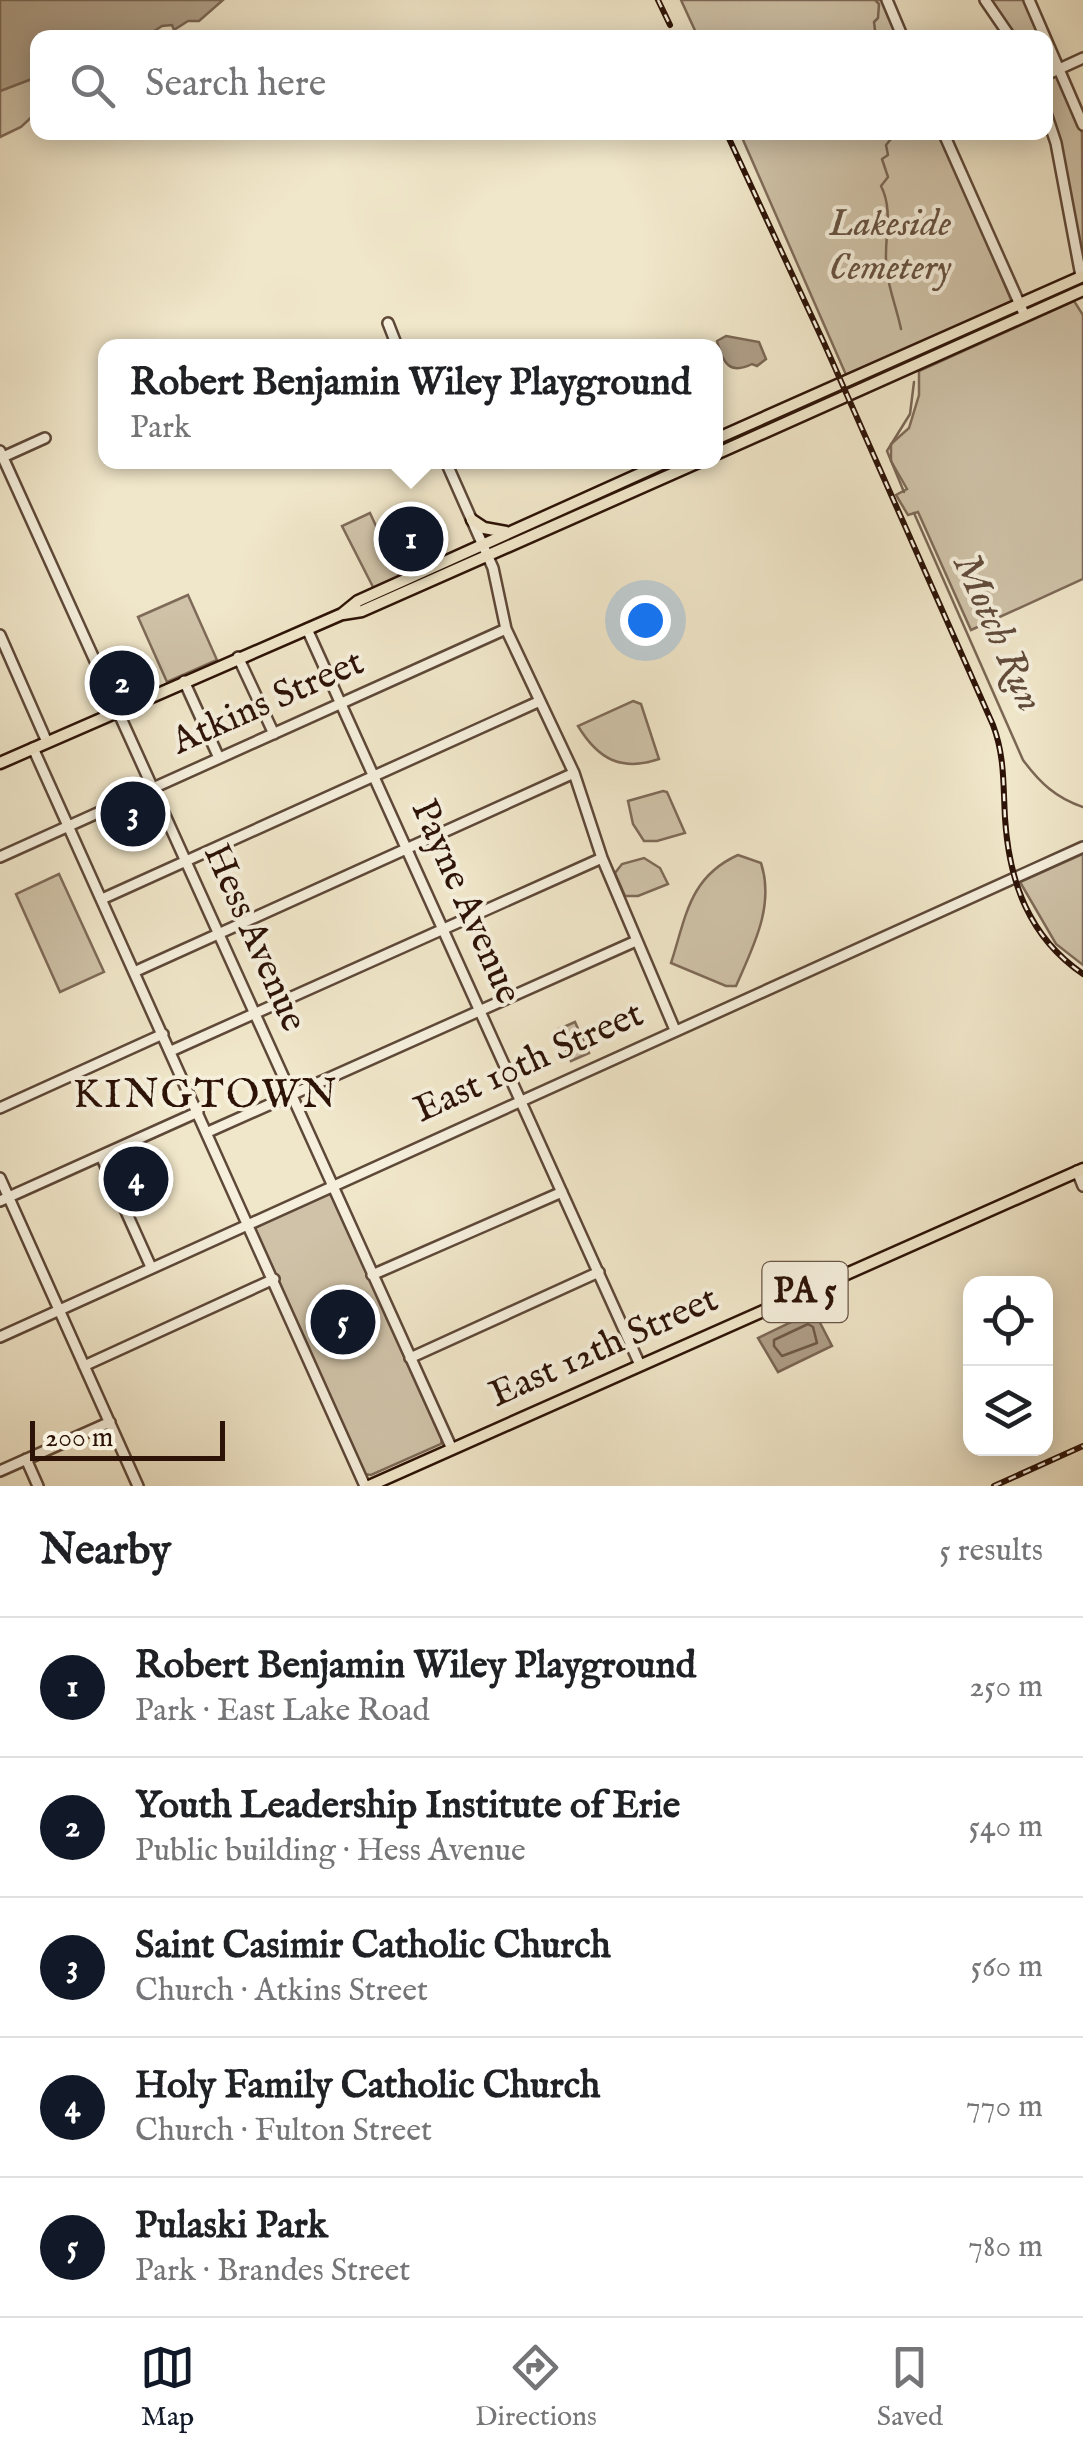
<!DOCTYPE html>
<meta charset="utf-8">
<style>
body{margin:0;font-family:"IM FELL English",serif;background:#f6f6f6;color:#202124}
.controls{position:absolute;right:30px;bottom:30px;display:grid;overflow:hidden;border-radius:20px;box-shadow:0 5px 25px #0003}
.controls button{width:90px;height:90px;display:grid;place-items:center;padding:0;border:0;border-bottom:2px solid #e0e0e0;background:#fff;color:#202124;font:50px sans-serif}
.scale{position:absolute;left:30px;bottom:25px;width:195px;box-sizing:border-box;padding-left:10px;border:5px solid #2d1307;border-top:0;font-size:28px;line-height:35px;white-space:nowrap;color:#2d1307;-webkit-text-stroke:8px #f5efdc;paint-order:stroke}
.you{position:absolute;left:645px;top:620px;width:35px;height:35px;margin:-25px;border:8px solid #fff;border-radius:50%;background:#1a73e8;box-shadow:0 0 0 15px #1a73e833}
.badge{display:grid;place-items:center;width:65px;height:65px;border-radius:50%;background:#111827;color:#fff;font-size:32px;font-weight:700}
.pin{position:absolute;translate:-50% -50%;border:5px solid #fff;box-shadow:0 2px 10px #0006}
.popup{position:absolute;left:98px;top:339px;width:625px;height:130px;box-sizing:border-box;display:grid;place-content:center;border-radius:20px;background:#fff;filter:drop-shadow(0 2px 8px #0005);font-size:32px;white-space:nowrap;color:#757577}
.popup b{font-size:38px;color:#202124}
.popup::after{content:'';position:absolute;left:50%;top:100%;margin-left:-20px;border:20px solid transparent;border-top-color:#fff}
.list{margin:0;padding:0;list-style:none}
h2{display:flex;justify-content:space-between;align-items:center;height:130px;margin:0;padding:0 40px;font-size:42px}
h2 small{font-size:32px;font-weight:400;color:#757577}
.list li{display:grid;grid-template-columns:65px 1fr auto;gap:30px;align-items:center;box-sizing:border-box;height:140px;padding:0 40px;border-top:2px solid #e0e0e0}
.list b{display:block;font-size:38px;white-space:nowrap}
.list p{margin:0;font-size:32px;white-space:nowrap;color:#757577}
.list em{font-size:32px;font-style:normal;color:#757577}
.icon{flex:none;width:55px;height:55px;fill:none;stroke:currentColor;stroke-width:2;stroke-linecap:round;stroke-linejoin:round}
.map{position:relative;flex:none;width:1083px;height:1486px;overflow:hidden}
.search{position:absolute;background:#fff;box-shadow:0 5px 25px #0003;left:30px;right:30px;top:30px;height:110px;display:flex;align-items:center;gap:25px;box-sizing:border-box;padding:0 35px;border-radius:20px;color:#757577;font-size:38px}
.sheet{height:830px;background:#fff}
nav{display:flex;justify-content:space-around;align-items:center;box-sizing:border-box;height:140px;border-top:2px solid #e0e0e0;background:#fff;font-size:28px;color:#757577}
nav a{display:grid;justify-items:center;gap:5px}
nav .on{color:#111827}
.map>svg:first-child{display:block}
.green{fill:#cfc2a8;stroke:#7e6a58;stroke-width:2.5}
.water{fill:#ae9e87;stroke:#7a6654;stroke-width:2.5}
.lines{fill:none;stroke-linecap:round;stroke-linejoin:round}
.shore{stroke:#6e5847;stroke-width:2.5}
.stream{stroke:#7a6654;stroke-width:2.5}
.minor-casing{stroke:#5e4838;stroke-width:14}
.major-casing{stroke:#2d1307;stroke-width:15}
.minor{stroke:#f5efdc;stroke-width:9}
.major{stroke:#f0e6c9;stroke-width:10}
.rail-casing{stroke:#2d1307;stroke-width:6}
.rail{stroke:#f5efdc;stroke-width:2.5;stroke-dasharray:8;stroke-linecap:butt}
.labels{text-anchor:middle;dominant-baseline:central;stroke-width:8;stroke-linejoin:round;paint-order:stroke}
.shield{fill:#f5efdc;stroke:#695547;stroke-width:2.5}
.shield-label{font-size:35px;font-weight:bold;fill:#2d1307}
.park-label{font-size:38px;font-style:italic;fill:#66503f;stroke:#f5efdc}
.street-label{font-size:38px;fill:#2d1307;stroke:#f5efdc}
.water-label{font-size:40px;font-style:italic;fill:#614b3a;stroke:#f5efdc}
.neighbourhood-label{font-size:40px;letter-spacing:2.5px;fill:#2d1307;stroke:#f5efdc}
</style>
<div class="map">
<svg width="1083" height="1486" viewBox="0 0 1083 1486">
<rect width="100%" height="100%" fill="#f0e6c9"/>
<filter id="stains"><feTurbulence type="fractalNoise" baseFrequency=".002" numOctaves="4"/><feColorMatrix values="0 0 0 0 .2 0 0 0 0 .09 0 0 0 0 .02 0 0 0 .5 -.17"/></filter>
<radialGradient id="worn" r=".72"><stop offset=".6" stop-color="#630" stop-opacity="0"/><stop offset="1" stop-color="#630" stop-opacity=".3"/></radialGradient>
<path class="green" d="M681,0h202l15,37h-200z
M988,0h38l16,37h-28z
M1056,74l20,36 6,23 1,127 -29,-134 -8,-21v-26z
M37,77v35l-16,15 -21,10v-46z
M740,133h201l71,169 -165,75z
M1074,301l9,14v264l-112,51 -53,-118 -10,3 -12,-20 11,-6 -16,-28v-17l18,-16 10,-33v-24z
M370,513l30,65 -26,11 -32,-63z
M188,595l29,65 -50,22 -29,-65z
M633,701l8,3 18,55c-38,13 -61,0 -81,-33z
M663,791l4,1 18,41 -28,8h-13l-11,-17 -5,-23z
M1083,854v111l-27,-21 -36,-62z
M738,855l23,8c14,43 -8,84 -25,123h-10l-55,-23c15,-46 18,-86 67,-108z
M644,858l16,10 8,16 -30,12h-13l-10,-23 7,-9z
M59,874l45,98 -44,20 -44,-98z
M575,1022l14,31 -18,8 -14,-31z
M327,1193l6,2 109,243 -1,6 -70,31 -7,-1 -109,-246z"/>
<path class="water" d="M0,0h223l-24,21h-11l-14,9 -2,-5 -10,1 -17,11 -107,1 -1,39 -37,14z
M726,336l33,6 7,17 -9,7 -5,-2c-22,11 -29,0 -35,-23z
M814,1311l18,35 -54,26 -20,-34z"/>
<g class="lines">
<path class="shore" d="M808,1324l5,3 4,16 -35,13 -8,-10v-6z"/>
<path class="stream" d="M875,0l4,4 -1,14 -4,4 2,16
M890,132l1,7 -5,6 2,10 -6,4 6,18 -7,9c14,27 1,57 6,87 3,19 10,37 14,56
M904,492l-17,-41 23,-37 4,-32
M914,513l109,247c17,23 33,38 60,47"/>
<g class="minor-casing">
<path id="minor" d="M887,0l16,38
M985,0l26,38
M1029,0l54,125
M1046,75l37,-17
M1046,113l10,30 25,133
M943,132l82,184
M388,323l9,23
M0,451l452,998
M3,457l42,-19
M446,462l47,106 13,61 68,144 28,85 73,172
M307,629l333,736
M0,635l47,107
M238,657l36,77
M184,681l35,77
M33,748l332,738
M0,857l506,-228
M102,899l438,-198
M134,972l440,-199
M171,1051l431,-193
M0,1108l163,-74
M208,1132l428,-191
M101,1156l50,111
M1077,1171l6,15
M0,1178l138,308
M0,1201l198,-89
M372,1275l190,-83
M0,1337l1083,-490
M410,1358l189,-86
M84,1366l190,-87
M26,1459l12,27
M0,1471l110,-49"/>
</g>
<g class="major-casing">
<path id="major" d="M716,439l367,-163
M716,454l367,-164
M472,520l12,8 22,4
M343,614l19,-3 337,-149
M0,763l342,-149 16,-13 308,-139
M369,1486l714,-317"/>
</g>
<use href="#minor" class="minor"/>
<use href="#major" class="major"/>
<g class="rail-casing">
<path id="rail" d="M658,0l12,25
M683,36l1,2
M726,132l98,211 169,382c12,32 10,60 12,93 4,64 24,119 78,156
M994,1486l89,-40"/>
</g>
<use href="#rail" class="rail"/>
</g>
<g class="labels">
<rect class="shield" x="762.5" y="1262" width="85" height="60" rx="8"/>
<g class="shield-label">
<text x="805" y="1292">PA 5</text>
</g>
<g class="park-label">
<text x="890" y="225">Lakeside<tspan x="890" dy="44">Cemetery</tspan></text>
</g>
<g class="street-label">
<text transform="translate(268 703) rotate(-24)">Atkins Street</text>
<text transform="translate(465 902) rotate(66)">Payne Avenue</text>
<text transform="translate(254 938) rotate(66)">Hess Avenue</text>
<text transform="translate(529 1063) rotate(-24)">East 10th Street</text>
<text transform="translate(604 1348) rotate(-24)">East 12th Street</text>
</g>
<g class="water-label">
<text transform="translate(997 633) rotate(66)">Motch Run</text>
</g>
<g class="neighbourhood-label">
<text x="206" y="1096">KINGTOWN</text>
</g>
</g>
<rect width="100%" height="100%" filter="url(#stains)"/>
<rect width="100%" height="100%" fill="url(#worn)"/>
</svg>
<div class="controls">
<button><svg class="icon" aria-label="locate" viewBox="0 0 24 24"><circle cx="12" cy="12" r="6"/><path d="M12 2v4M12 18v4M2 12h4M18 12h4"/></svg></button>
<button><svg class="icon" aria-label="layers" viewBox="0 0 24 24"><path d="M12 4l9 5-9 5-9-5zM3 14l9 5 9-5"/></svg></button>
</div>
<div class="scale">200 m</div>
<div class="you"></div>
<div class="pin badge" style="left:411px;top:539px">1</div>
<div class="popup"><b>Robert Benjamin Wiley Playground</b>Park</div>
<div class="pin badge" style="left:122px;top:683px">2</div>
<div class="pin badge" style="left:133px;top:814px">3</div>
<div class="pin badge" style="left:136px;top:1179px">4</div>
<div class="pin badge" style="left:343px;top:1322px">5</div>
<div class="search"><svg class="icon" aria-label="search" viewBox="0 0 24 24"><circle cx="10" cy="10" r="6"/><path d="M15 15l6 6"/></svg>Search here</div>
</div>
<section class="sheet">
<h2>Nearby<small>5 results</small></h2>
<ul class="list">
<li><span class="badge">1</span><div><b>Robert Benjamin Wiley Playground</b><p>Park · East Lake Road</p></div><em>250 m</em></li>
<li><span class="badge">2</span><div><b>Youth Leadership Institute of Erie</b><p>Public building · Hess Avenue</p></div><em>540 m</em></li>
<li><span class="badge">3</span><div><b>Saint Casimir Catholic Church</b><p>Church · Atkins Street</p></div><em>560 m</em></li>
<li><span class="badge">4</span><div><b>Holy Family Catholic Church</b><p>Church · Fulton Street</p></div><em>770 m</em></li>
<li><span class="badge">5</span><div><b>Pulaski Park</b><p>Park · Brandes Street</p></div><em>780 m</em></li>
</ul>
</section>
<nav>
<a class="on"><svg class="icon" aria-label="map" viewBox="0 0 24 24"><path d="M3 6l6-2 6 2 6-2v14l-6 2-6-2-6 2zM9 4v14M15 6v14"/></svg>Map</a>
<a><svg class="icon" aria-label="directions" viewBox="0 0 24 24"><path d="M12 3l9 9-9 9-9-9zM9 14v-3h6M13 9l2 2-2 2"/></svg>Directions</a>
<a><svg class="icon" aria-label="saved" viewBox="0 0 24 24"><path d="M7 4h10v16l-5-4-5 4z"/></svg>Saved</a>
</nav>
